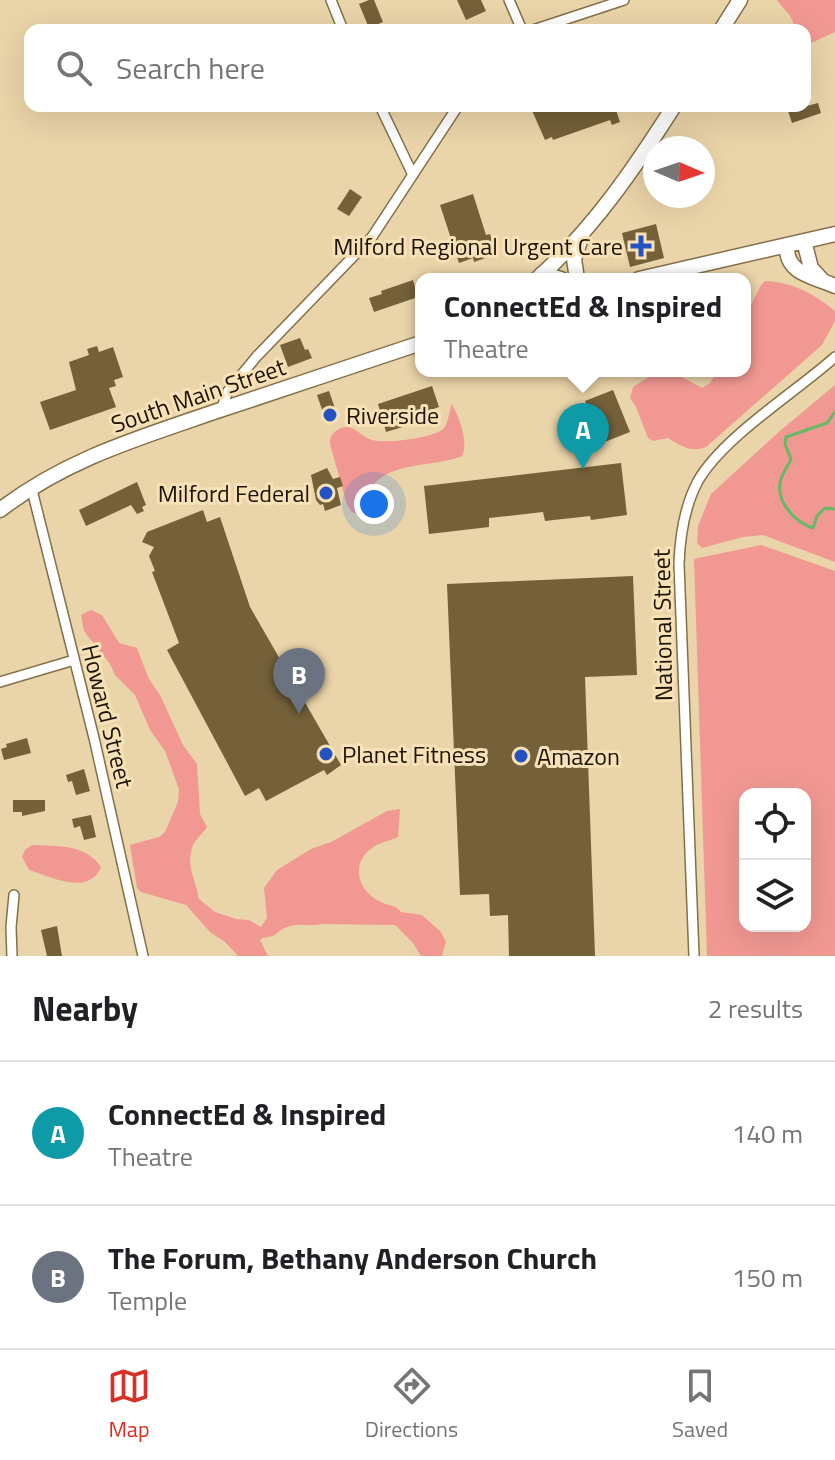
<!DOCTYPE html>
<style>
body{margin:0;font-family:"Titillium Web",sans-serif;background:#f2f2f2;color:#202124}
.controls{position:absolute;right:24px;bottom:24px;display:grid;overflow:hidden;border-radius:16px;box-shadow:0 8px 32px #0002}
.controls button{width:72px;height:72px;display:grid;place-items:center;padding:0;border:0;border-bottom:2px solid #e0e0e0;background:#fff;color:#202124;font:40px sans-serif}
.compass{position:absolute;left:643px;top:136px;width:72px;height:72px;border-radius:50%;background:#fff;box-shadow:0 8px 32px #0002;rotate:92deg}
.you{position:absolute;left:374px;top:504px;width:28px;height:28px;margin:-20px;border:6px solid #fff;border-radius:50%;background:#1a73e8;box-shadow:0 0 0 12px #1a73e833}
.badge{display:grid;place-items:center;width:52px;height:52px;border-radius:50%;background:#d93025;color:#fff;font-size:26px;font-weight:700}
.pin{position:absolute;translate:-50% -66px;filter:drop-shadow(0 2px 4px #0008)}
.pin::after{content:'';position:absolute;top:42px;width:28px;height:24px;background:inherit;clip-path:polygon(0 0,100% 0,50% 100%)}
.popup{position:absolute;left:415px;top:273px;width:336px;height:104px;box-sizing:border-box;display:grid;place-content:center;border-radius:16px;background:#fff;filter:drop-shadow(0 2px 6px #0005);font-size:26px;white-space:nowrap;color:#757577}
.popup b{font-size:30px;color:#202124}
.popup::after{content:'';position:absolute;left:50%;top:100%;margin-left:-16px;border:16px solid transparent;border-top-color:#fff}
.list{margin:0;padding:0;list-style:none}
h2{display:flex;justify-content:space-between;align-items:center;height:104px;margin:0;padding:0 32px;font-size:34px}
h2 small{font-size:26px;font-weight:400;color:#757577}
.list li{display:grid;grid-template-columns:52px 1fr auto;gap:24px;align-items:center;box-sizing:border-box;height:144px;padding:0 32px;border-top:2px solid #e0e0e0}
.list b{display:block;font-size:30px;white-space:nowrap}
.list p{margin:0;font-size:26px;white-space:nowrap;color:#757577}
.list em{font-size:26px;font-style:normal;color:#757577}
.icon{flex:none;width:44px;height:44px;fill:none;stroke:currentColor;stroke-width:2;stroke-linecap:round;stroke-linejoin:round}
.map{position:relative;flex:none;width:835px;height:956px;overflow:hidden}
.search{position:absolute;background:#fff;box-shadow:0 8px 32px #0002;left:24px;right:24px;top:24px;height:88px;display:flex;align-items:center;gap:20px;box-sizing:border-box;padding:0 28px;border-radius:16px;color:#757577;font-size:30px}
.sheet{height:392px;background:#fff}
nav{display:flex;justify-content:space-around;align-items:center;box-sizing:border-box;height:112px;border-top:2px solid #e0e0e0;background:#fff;font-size:22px;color:#757577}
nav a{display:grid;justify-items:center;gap:4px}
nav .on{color:#d93025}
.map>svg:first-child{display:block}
.green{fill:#f29893;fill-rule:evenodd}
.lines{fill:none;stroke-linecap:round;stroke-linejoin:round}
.stream{stroke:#66b965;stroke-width:3}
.building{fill:#746039}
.street-casing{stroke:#847048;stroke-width:12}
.secondary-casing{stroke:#847048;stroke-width:17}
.primary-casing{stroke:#847048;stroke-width:17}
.street{stroke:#fff;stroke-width:9}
.secondary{stroke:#fff;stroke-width:14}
.primary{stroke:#fff;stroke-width:14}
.poi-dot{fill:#2453c1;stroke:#f8e1b6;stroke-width:3}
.labels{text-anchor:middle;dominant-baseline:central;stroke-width:6;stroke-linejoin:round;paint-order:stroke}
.poi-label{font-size:24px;fill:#1c1405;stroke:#f8e1b6;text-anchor:start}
.street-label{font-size:24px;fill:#1c1405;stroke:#f8e1b6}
</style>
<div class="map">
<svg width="835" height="956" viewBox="0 0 835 956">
<rect width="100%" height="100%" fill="#ead4a9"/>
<path class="green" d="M777,0h58v32l-30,14v-16h-11c1,-14 -11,-20 -17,-30z
M765,281c28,1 49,13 70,30v10l-13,24 -116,102c-15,6 -25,-1 -38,-9l-15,3 -5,-3 -12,-31 -6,-9 3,-11 25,-16 16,2 28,15 8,-5 8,-12h27v-54l16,-32z
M835,385v177l-72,-27 -20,2 -41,11 -5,-5 1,-17 13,-32 70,-64z
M452,404c7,13 17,38 10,52 -26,11 -77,5 -92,34 -3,8 -2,17 -3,25l-5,1 -10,-4 -5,-7 -17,-61c0,-8 2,-11 9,-15 14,-7 20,7 33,11 13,4 64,-2 72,-12 5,-7 5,-17 8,-24z
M761,545l74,26v385h-128l-13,-397zM805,794v132h-60v-132z
M91,610l11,5 17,28 18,5 11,29 13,20 22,48 14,19 3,50 7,13c-4,7 -13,13 -15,21 -6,19 4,33 7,51l16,13 21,7 13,1 12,7 6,-9 -3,-30 13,-18 34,-21 20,-7 56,-31 13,-2 -2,28c-8,4 -17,5 -23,9 -25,15 -19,43 4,55 8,5 16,3 22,11l21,3 19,17 5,10 -4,14h-21l-8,-13 -18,-18 -73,-1c-11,3 -24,-2 -35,3 -12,4 -7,9 -24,11l-3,2 8,16h-30l-13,-14 -15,-10 -24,-27 -45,-13 -4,-4 -7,-43 29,-8 6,-5 13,-30 1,-13 -14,-38 -15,-21 -15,-35 -20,-20 -5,-11 -26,-33 -3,-16z
M32,845c25,1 54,-1 69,22 -12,30 -52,9 -72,3l-7,-13 3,-7z"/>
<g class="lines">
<path class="stream" d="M835,412l-8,11 -41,14 -1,7 6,15c-3,7 -10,16 -11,24 -3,20 15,39 33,45l4,-12 8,-8 10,1"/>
</g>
<path class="building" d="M369,0h5l9,22 -14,6 -10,-24z
M457,0h24l5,11 -20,9z
M818,103l3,10 -29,10 -4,-12z
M530,106h80l1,3 4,-2 5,15 -8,3 -2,-5 -57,20 -1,-3 -7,3z
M350,189l12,8 -13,19 -12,-7z
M473,194l13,41 4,-1 7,20 -23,8 -1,-4 -14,5 -19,-58z
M656,224l8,34 -34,9 -8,-34z
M413,280l5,17 -44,15 -5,-14 13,-4 -1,-3z
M300,338l5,12 3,-1 4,9 -24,9 -8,-22z
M97,346l2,6 14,-5 10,30 -9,3 2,6 -7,2 7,19 -66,23 -10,-28 36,-12 -7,-28 20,-7 -2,-6z
M432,386l7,21 -25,9 2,7 -30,9 -8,-28z
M613,390l17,42 -28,11 -17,-42z
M329,391l9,26 -12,4 -9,-26z
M621,463l6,52 -36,5 -1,-4 -45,5 -2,-9 -54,6v9l-60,7 -5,-48z
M327,468l6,11 7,-2 3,9 -6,2 4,17 -16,6 -2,-7 -3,1 -4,-5 -5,-25z
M137,482l9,23 -4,2 2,4 -7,3 -6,-9 -45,21 -7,-16z
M203,510l4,12 13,-5 30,90 91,158 -14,10 -3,-5 -58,31 -7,-13 -14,8 -78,-146 12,-7 -27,-71 3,-1 -6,-15 5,-9 -12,-5 5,-10z
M633,576l4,99 -52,2 10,279h-86l-1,-41 -18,1 -1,-22 -29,1 -13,-311z
M27,738l4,15 -27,7 -3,-11 6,-2 -1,-3z
M84,769l6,22 -14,4 -4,-14 -4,1 -2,-7z
M13,800h32v11l-23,5v-4h-9z
M91,815l5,22 -12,3 -4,-14 -6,2 -2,-9z
M57,926l5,30h-15l-6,-26z"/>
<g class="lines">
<g class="street-casing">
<path id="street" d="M331,0l12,30
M509,0l13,30
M533,30l91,-30
M380,106l33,69
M221,410l7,-19 29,-35 115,-119 86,-131
M31,486l63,252 49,218
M0,682l74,-22
M12,956l-1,-29 3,-32
M694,956l-15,-392c1,-29 5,-57 19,-83 25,-44 98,-89 137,-124"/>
</g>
<g class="secondary-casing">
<path id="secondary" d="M804,241l7,27 11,12
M787,245c-2,29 26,31 48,41
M542,274l19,5
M577,279l-3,-20 8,-24
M639,279l196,-45"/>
</g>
<g class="primary-casing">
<path id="primary" d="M721,30l19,-30
M537,279c56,-50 97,-110 137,-173
M0,510c66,-51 139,-72 217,-99 68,-23 136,-45 204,-68"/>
</g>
<use href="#street" class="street"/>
<use href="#secondary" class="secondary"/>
<use href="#primary" class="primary"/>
</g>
<g class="poi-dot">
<path d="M637 234h8v8h8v8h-8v8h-8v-8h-8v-8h8z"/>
<circle cx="330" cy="415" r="8"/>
<circle cx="326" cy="493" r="8"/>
<circle cx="326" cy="754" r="8"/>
<circle cx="521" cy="756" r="8"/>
</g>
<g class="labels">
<g class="poi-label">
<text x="623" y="246" text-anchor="end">Milford Regional Urgent Care</text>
<text x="346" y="415">Riverside</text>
<text x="310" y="493" text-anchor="end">Milford Federal</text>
<text x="342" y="754">Planet Fitness</text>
<text x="537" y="756">Amazon</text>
</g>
<g class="street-label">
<text transform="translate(198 395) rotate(-19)">South Main Street</text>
<text transform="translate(662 625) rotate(-91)">National Street</text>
<text transform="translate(108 716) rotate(76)">Howard Street</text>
</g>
</g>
</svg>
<div class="controls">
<button><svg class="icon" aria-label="locate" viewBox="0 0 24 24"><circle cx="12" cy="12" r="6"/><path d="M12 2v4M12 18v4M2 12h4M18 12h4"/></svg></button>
<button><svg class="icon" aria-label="layers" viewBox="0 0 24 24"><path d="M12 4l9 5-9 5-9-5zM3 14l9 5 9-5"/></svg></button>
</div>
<svg class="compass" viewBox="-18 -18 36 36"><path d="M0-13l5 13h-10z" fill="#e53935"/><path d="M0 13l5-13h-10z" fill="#757577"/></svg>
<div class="you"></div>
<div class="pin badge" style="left:583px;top:469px;background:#0f9aa8">A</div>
<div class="popup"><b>ConnectEd &amp; Inspired</b>Theatre</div>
<div class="pin badge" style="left:299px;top:714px;background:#6b7280">B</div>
<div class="search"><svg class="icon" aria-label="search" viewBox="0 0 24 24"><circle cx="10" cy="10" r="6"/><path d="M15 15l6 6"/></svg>Search here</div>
</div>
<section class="sheet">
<h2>Nearby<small>2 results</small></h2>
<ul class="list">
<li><span class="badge" style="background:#0f9aa8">A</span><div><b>ConnectEd &amp; Inspired</b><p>Theatre</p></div><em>140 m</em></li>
<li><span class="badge" style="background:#6b7280">B</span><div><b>The Forum, Bethany Anderson Church</b><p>Temple</p></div><em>150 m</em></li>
</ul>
</section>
<nav>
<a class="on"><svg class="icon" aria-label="map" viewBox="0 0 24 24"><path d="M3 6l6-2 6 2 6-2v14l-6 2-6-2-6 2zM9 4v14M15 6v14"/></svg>Map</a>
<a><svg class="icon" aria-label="directions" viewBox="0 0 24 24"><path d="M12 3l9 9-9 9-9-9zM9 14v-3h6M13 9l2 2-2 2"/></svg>Directions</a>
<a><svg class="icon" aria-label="saved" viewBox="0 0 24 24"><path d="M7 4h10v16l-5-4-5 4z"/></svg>Saved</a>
</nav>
